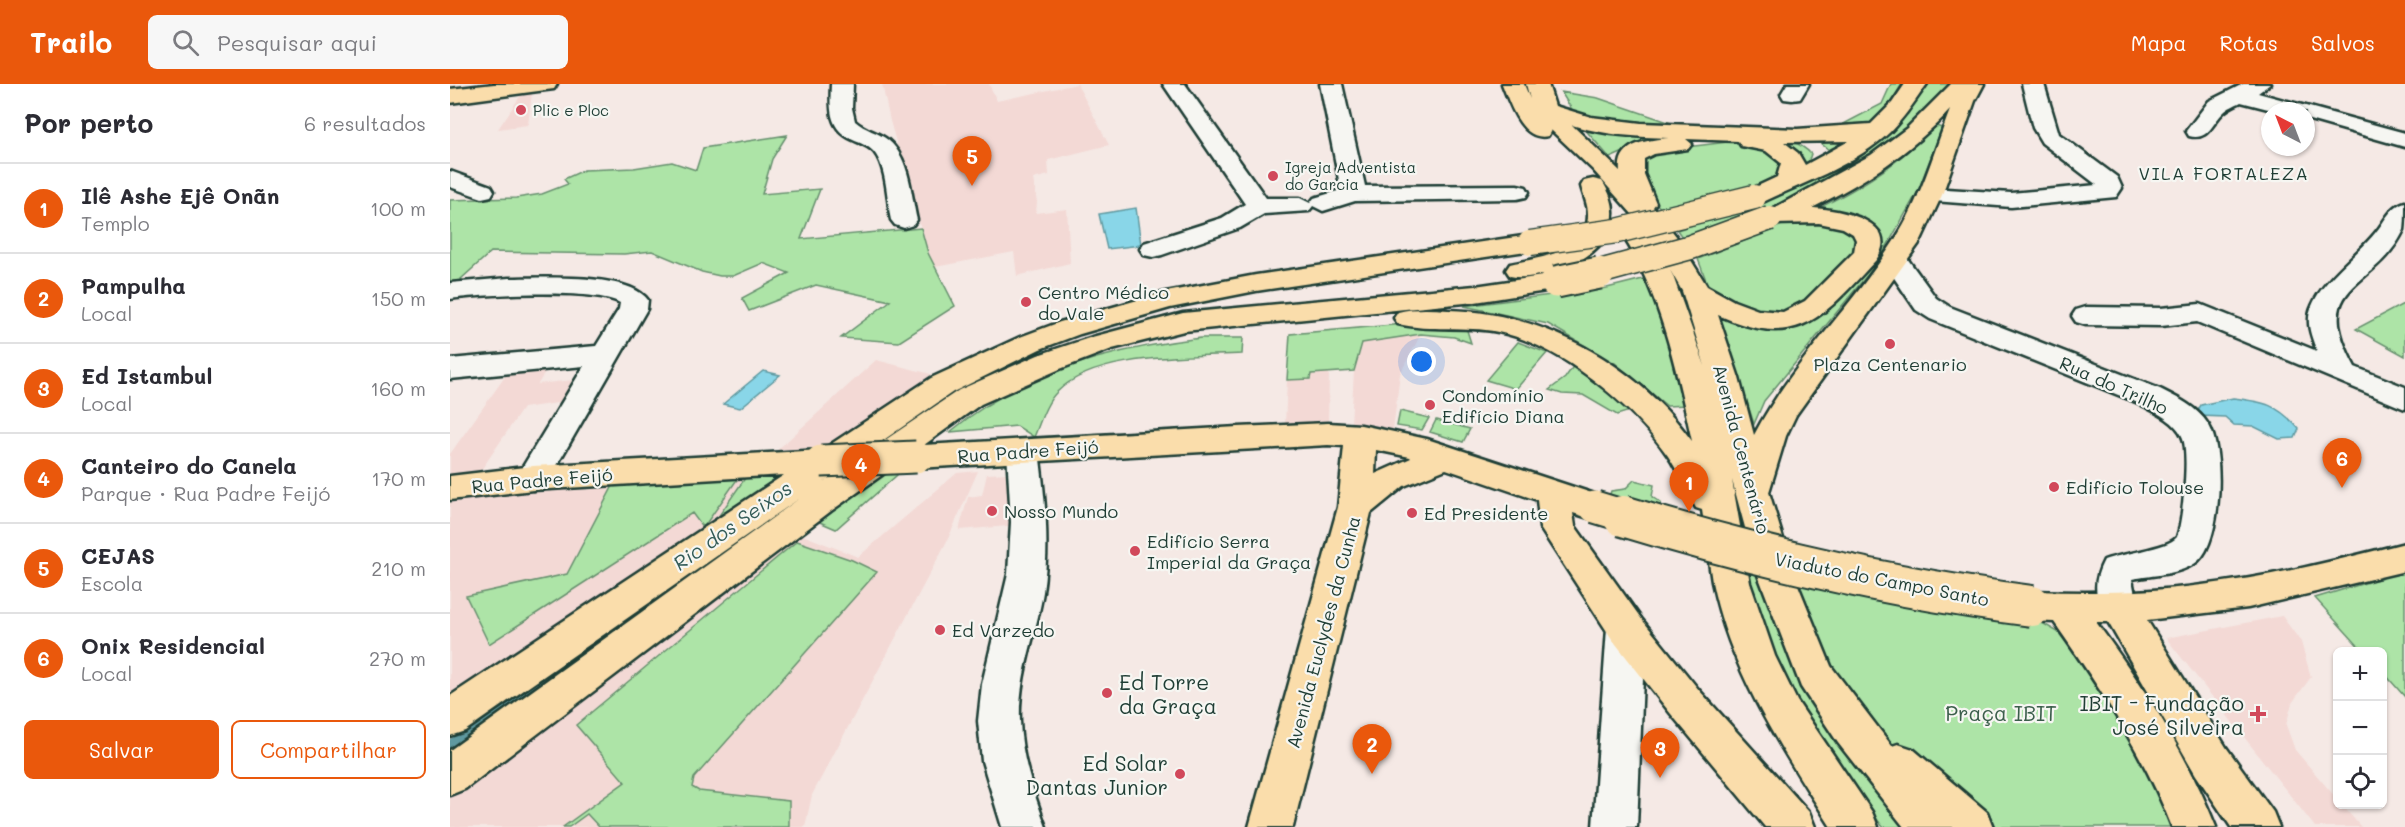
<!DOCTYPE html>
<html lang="pt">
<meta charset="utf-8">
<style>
body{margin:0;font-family:Mali,sans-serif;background:#f7f7f7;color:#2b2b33}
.controls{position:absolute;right:18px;bottom:18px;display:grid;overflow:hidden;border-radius:9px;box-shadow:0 2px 4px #0004}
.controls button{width:54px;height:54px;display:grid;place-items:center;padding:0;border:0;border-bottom:2px solid #e1e1e2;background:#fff;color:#2b2b33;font:30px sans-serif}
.compass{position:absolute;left:1811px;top:18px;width:54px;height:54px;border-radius:50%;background:#fff;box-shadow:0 2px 4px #0004;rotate:318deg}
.you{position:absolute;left:972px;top:278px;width:21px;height:21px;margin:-15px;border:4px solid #fff;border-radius:50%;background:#1a73e8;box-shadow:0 0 0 9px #1a73e833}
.badge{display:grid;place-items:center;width:39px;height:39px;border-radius:50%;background:#ea580c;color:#fff;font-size:20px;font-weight:700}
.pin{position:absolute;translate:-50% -50px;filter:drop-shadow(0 2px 3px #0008)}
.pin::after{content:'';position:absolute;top:32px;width:21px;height:18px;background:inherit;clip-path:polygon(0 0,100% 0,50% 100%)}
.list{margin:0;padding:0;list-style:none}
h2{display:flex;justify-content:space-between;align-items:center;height:78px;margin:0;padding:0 24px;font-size:26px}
h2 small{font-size:20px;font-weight:400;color:#7c7c81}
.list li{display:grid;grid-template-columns:39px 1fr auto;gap:18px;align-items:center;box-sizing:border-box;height:90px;padding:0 24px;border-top:2px solid #e1e1e2}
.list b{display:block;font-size:22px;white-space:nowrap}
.list p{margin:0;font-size:20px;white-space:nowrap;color:#7c7c81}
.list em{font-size:20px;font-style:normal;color:#7c7c81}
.actions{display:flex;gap:12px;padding:18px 24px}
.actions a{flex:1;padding:14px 0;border:2px solid #ea580c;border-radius:9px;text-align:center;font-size:21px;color:#ea580c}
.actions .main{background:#ea580c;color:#fff}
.icon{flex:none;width:33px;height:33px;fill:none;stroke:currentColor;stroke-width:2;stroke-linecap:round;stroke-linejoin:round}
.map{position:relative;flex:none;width:1955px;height:743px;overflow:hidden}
header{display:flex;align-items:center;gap:36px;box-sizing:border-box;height:84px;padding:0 30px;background:#ea580c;color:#fff}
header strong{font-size:28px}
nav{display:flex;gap:33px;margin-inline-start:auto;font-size:21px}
.search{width:420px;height:54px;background:#f7f7f7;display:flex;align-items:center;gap:15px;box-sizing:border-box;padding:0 21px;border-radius:9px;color:#7c7c81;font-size:22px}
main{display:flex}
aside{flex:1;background:#fff}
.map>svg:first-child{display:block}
.built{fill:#f3d9d5}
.green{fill:#ade4a7;stroke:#66906e;stroke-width:1.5}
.water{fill:#89d6e8;stroke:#5f99a0;stroke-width:1.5}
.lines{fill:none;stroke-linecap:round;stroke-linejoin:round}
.stream-far1{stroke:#5f99a0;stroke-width:6}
.stream{stroke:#5f99a0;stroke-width:8}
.minor-casing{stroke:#1f3d34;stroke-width:5}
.major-casing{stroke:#1f3d34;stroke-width:5}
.minor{fill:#f6f6f2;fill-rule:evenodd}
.major{fill:#faddab;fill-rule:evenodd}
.major-bridge-far2-casing{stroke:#1f3d34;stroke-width:27;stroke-linecap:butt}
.major-bridge-far1-casing{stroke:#1f3d34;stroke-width:35;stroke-linecap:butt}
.major-bridge-casing{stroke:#1f3d34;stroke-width:44;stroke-linecap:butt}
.major-bridge-far2{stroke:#faddab;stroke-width:24}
.major-bridge-far1{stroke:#faddab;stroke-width:31}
.major-bridge{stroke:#faddab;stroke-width:40}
.poi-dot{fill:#d1495b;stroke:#f6f6f2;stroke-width:2}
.labels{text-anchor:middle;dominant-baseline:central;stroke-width:4.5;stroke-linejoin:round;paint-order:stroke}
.far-poi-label{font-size:15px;fill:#1f3d34;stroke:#f6f6f2;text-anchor:start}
.far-quarter-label{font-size:18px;letter-spacing:1.5px;fill:#1f3d34;stroke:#f6f6f2}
.poi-label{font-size:18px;fill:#1f3d34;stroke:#f6f6f2;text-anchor:start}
.street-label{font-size:18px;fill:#1f3d34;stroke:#f6f6f2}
.water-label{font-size:20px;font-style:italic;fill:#345c58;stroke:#f6f6f2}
.near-poi-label{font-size:21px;fill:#1f3d34;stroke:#f6f6f2;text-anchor:end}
.near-park-label{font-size:21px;fill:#3b5e4b;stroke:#f6f6f2}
</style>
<header>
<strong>Trailo</strong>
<div class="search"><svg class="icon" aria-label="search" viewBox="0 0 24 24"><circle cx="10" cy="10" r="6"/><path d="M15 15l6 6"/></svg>Pesquisar aqui</div>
<nav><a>Mapa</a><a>Rotas</a><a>Salvos</a></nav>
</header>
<main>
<aside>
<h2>Por perto<small>6 resultados</small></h2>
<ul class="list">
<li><span class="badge">1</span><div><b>Ilê Ashe Ejê Onãn</b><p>Templo</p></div><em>100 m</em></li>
<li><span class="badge">2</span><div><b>Pampulha</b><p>Local</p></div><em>150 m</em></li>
<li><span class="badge">3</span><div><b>Ed Istambul</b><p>Local</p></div><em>160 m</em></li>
<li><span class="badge">4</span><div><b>Canteiro do Canela</b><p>Parque · Rua Padre Feijó</p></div><em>170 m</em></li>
<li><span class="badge">5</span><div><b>CEJAS</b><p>Escola</p></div><em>210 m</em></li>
<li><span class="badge">6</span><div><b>Onix Residencial</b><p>Local</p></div><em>270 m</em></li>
</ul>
<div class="actions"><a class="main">Salvar</a><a>Compartilhar</a></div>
</aside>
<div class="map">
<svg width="1955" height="743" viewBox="0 0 1955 743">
<rect width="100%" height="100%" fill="#f5e9e5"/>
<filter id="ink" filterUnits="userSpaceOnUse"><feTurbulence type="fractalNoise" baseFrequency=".0167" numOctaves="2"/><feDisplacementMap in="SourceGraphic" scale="12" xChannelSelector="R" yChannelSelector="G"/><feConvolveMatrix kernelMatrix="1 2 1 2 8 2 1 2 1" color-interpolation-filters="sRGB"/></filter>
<g filter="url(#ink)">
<path class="built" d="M432,0h107l8,17 80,-17 32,61 -61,15 1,15 -16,4 4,23 -1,11 31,-4 3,54 -53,13 -3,-24 -79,15 -7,-14 -38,-132z
M82,9l-4,32 -30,4 23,-34z
M971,250l-21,40 -7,56 -42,-6 3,-53 8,-28z
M102,276l-14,24 53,-6 -13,22 -55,8 -52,77 -21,3v-34l64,-90z
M426,276l55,14 -20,31 -102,56 -47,3z
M879,288l-1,51 -43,2 2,-45 23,-1 1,-5z
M373,380l-373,242v-216z
M528,387l-31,70 -135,254 -7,32h-355v-35l345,-260 63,25 99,-84z
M559,389l12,52 -62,5 9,-33 14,-2 5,-21z
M1832,532l19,26 10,35 -19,26 -6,22 9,25 42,49 1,5 4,1 19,22h-46l-149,-189z"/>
<path class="green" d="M1441,0h11l-19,32 -50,37 -27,-21 32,-5 44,-23z
M1476,0h29l-35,33 -66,52 -80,38 -90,33 -7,-10 84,-27 84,-38 63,-51z
M1111,8l37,6 111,38 27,2 -83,1 -43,19 -28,-32z
M1486,42l6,2 -24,63 -40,71 -114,139 -10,23 -33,-104 -23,-61c62,-24 140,-54 193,-94 16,-12 30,-26 45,-39z
M337,51l-15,24 -10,35 58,-5 -19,50 120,-11 7,25 27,53 -56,36 -58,-4 49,-37 -74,-16 -67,26 -7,-13 47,-25 -26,-10 -30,13h-13l-18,-4 -50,-21 -28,3 -133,-2 -30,27 10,9 -21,3v-91l66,-2 26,-4 26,-10 -4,-5 20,-9 50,-2 38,-6 24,8 7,-22z
M1320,53c16,2 30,5 41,17l-3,9 -59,29 -83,21 -18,-17 -13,-31 10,-8 16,-7z
M1197,194l13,32 26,95 -19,1 -52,-43 -67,-39 -84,-18 143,-18z
M1955,219v53l-49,-27z
M977,238l38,2 6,19 -17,-6 -33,-3 -59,9 -8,28 -43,3 -1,5 -23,1 3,-46z
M751,254h42l-1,16c-52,3 -147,-1 -185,38 -11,10 -17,31 -23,45l-17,-11 -67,6c69,-58 163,-84 251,-94z
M1068,258l29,11 -31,36 -30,-9z
M1124,281l36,25 23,20 -16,5 -34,-20 -21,-1 -13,-4 16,-12z
M950,327l29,7 -7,12 -25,-4z
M986,336h1l33,9 -7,13 -33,-10z
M430,381l25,3 -69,61 -21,-9z
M365,382l-106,64 41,-59z
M293,387l-40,57 -11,-15 -203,131 -23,-48 101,-22 49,-94z
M1184,396l20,5 -2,12 9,6 -2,8 -50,-14 2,-6 14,-2z
M347,457l55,19 25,12 -183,206 -2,9 7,4 90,10v26h-190l-12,-13 -18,13h-6l62,-45 -49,-57z
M1955,487v126l-22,-25 -1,-20 -19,-1 -48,-53z
M1291,488l23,4 156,251h-37c-27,-36 -56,-73 -80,-112 -27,-44 -43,-95 -62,-143z
M1338,492l256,48 14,8 63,81 53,114h-199l-111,-92z"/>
<path class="water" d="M686,124l5,37 -34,4 -8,-35z
M313,287l17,4 -40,33 -17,-4z
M1783,314c32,4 44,6 66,31l-4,9 -16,1 -26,-13 -19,-1 -9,-8 -25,-1 -3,-4 4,-7z"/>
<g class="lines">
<path class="stream-far1" d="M527,296l67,-28
M486,319l28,-18
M324,433l30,-21"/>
<path class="stream" d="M0,660l326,-228"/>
<g class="minor-casing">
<path id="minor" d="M381,0h22l-1,24 3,13c10,9 23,11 33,19 22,18 23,55 29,80l-4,5 -9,3 -9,-3 -4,-5c-4,-20 -4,-52 -17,-68 -5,-6 -14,-9 -21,-12 -25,-11 -23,-32 -22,-56z
M713,0h22l81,114h34l10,5 4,-5 27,-8 -21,-106h22l23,102 152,-1 9,2 3,5 -3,5 -9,2 -162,2 -32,10 -10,-5 -4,5 -45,3 -24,14 -78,27 -9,2 -9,-2 -4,-6 4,-6 78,-25 23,-14z
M1337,0h22l-9,15 -8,1 -8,-1 -3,-5z
M1572,0h22l15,50 58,43 5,11 -6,9 -105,10 -90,-7 -3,-5 3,-5 9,-2 81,5 86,-8 -55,-42 -9,-15z
M1793,0h27l-12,9 147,40v14l-99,-28v-8h-30l-35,-9c-6,3 -13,6 -17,10 -13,12 -15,29 -35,24l-3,-5 23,-30z
M0,87l41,15 3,5 -3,5 -9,2 -32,-11z
M1955,118c0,9 0,21 -1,28 -30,62 -96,51 -49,137l50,20v22l-208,-87 -36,4 -75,-1 -10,-3 -4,-6 4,-6 10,-3 75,1 39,-4 117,47c-6,-15 -12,-30 -5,-45 12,-29 49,-53 67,-78 8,-11 13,-22 26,-26z
M1445,168l9,2 32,44 14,9 210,82c18,9 37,18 48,35 17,25 14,116 -10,137 -17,14 -46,14 -66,18l5,27 -6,11 -13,4 -13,-4c-11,-22 -12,-36 -1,-57 19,-7 63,-11 73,-23 6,-18 13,-86 5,-101 -7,-16 -29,-25 -44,-33l-208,-84 -14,-9 -34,-50 4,-6z
M59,194c33,0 119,-6 139,22l-1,9 -102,177 -12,4 -12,-4 -5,-8 68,-112 -134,13v-20l146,-13 23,-37 1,-6c-24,-15 -140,-9 -170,-4v-16z
M573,356l12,3 4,8c6,47 11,94 4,141 -7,43 -25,85 -23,129 1,37 14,72 26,106h-44l-20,-66 -4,-40 4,-37 26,-110 3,-52 -4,-71 4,-8z
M1176,528l14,5 5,11 -8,199h-44l14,-199 5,-11z"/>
</g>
<g class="major-casing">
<path id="major" d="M44,0h63l-3,5 -8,1 -96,13v-14z
M1052,0h22l6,15 -4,-15h22l7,22 36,11 50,6 156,6 74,-5 21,-21 13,-19h22c-12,17 -23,34 -37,48 -35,33 -85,50 -127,70l-9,2 -9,-2 -3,-5 3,-5 32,-15 4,-14 -15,-12 -25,-5 -3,-5 -52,-2 6,5 -4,5 -34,5 -10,5v15l12,29 -3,4 23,29 31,50 27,15 24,9 25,2 22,-11 49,-49 2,-12 -3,-6 -10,-6 -24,-5 -45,1 -9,-3 -4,-5 4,-5 9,-3 97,-53 36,-27 44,-44h33l-9,17 -33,94 -22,47 -124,173 -10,21 -17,56 25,83 37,91 61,80 6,-2 15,5 74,63 6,15h-89l-66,-84 -37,-56 -43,-112 -26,-95 18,103 25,73 22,45 75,111 6,15h-47c-49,-77 -100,-154 -119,-245 -4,-24 -6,-48 -10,-72l-6,-2c-10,-17 -17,-36 -28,-52 -35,-51 -109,-112 -170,-124 -33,-7 -68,0 -100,-8l-4,-6 4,-6c16,-4 33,-3 50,-2 95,2 188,54 244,131 -15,-70 -32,-151 -73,-211l4,-5 9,-3 9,2 -48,-54 -42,-40 -3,6c-26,6 -38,-32 -46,-52zM1500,26c-17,44 -30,92 -56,131 -43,67 -103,123 -140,194l-15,-57 -21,-63c82,37 106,0 158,-55 27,-39 -38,-51 -64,-52 53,-26 98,-55 138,-98zM1122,41c31,10 65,12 97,13 -21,2 -52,5 -49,33zM1399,57l-44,24 -7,-12 -14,-11zM1220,186l12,21 23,75 -32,-90z
M1143,95l9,2c32,47 -11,82 -55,92 -12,3 -24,6 -37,3l-4,-6 4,-6c27,-6 79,-11 78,-50 0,-10 -5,-19 -7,-28l3,-5z
M1080,151l9,2 4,6 -4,6 -283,42 -86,17 -90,26 -40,15 -87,43 -133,92 139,-94 79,-35 54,-18 91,-24 292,-27 81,-12 10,2 4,6 -4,6 -91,14 -291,29 -72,18 -52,20 -79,35 -57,41 314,-18 90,-4 33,2 66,14 180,59 5,9 -5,9 -12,4 -22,-7 2,13 65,91 59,73 110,122 6,15h-50l-94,-113 -59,-75 -72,-111 -3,-28 -91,-31 -42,17 -33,27 -78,314h-44l89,-320 6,-61 -16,-1 -412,23 -12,-3 -2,-4 -71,50 -366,278 -15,6v-45l350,-252 -335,233 -15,5v-40l334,-221 -251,15 -83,10v-24l83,-10 289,-16 109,-72 89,-41 40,-15 106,-30 90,-17zM926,366l34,7 1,1 -36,16z
M1955,459v28l-157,37 -101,12 79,127 47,65 6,15h-48l-35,-52 -88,-153h-12c48,65 90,130 120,205h-44c-29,-75 -73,-140 -118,-205l-22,-1 -13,-4 -6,-11 6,-11 13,-4c57,2 113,2 170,-6 69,-8 136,-25 203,-42z"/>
</g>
<use href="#minor" class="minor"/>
<use href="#major" class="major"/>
<g class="major-bridge-far2-casing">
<path id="major-bridge-far2" d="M1080,159l87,-12 137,-34
M1142,190l99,-27 79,-29"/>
</g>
<g class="major-bridge-far1-casing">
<path id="major-bridge-far1" d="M1106,198l43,-9
M371,377l95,-4
M1145,423l33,10"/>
</g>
<g class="major-bridge-casing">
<path id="major-bridge" d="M1173,432c134,41 270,72 409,90"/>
</g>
<use href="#major-bridge-far2" class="major-bridge-far2"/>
<use href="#major-bridge-far1" class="major-bridge-far1"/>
<use href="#major-bridge" class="major-bridge"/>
</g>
</g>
<g class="poi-dot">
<circle cx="71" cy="26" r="6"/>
<circle cx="823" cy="92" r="6"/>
<circle cx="576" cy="218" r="6"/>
<circle cx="1440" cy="260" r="6"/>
<circle cx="980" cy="321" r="6"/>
<circle cx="1604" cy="403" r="6"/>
<circle cx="542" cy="427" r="6"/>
<circle cx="962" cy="429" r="6"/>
<circle cx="685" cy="467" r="6"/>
<circle cx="490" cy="546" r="6"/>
<circle cx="657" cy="609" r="6"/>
<path d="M1805 621h6v6h6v6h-6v6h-6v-6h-6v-6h6z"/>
<circle cx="730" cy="690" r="6"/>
</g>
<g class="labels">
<g class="far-poi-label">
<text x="83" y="26">Plic e Ploc</text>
<text x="835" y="83">Igreja Adventista<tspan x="835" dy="17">do Garcia</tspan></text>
</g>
<g class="far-quarter-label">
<text x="1774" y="89">VILA FORTALEZA</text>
</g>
<g class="poi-label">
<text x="588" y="208">Centro Médico<tspan x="588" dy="21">do Vale</tspan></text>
<text x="1440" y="280" text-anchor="middle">Plaza Centenario</text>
<text x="992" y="311">Condomínio<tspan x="992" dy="21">Edifício Diana</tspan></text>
<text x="1616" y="403">Edifício Tolouse</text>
<text x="554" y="427">Nosso Mundo</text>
<text x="974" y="429">Ed Presidente</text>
<text x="697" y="457">Edifício Serra<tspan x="697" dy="21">Imperial da Graça</tspan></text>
<text x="502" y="546">Ed Varzedo</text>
</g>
<g class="street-label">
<text transform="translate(1664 301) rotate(24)">Rua do Trilho</text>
<text transform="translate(1292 365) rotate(75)">Avenida Centenário</text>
<text transform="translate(578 367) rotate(-4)">Rua Padre Feijó</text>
<text transform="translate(92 396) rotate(-5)">Rua Padre Feijó</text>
<text transform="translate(1432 495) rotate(11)">Viaduto do Campo Santo</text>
<text transform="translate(873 548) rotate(-75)">Avenida Euclydes da Cunha</text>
</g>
<g class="water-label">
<text transform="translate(282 441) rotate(-35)">Rio dos Seixos</text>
</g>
<g class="near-poi-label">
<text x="669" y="597" text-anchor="start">Ed Torre<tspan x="669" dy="24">da Graça</tspan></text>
<text x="1794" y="618">IBIT - Fundação<tspan x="1794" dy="24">José Silveira</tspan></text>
<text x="718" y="678">Ed Solar<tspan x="718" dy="24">Dantas Junior</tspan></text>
</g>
<g class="near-park-label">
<text x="1551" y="628">Praça IBIT</text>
</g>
</g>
</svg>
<div class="controls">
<button>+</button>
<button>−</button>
<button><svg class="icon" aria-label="locate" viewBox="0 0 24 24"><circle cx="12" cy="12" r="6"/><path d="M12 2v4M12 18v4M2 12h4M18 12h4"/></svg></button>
</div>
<svg class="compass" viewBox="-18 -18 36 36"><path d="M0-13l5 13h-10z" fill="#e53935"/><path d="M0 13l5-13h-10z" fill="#7c7c81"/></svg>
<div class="you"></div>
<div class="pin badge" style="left:1239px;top:428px">1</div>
<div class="pin badge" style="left:922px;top:690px">2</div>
<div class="pin badge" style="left:1210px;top:694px">3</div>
<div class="pin badge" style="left:411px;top:410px">4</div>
<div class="pin badge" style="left:522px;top:102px">5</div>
<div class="pin badge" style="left:1892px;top:404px">6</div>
</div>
</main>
